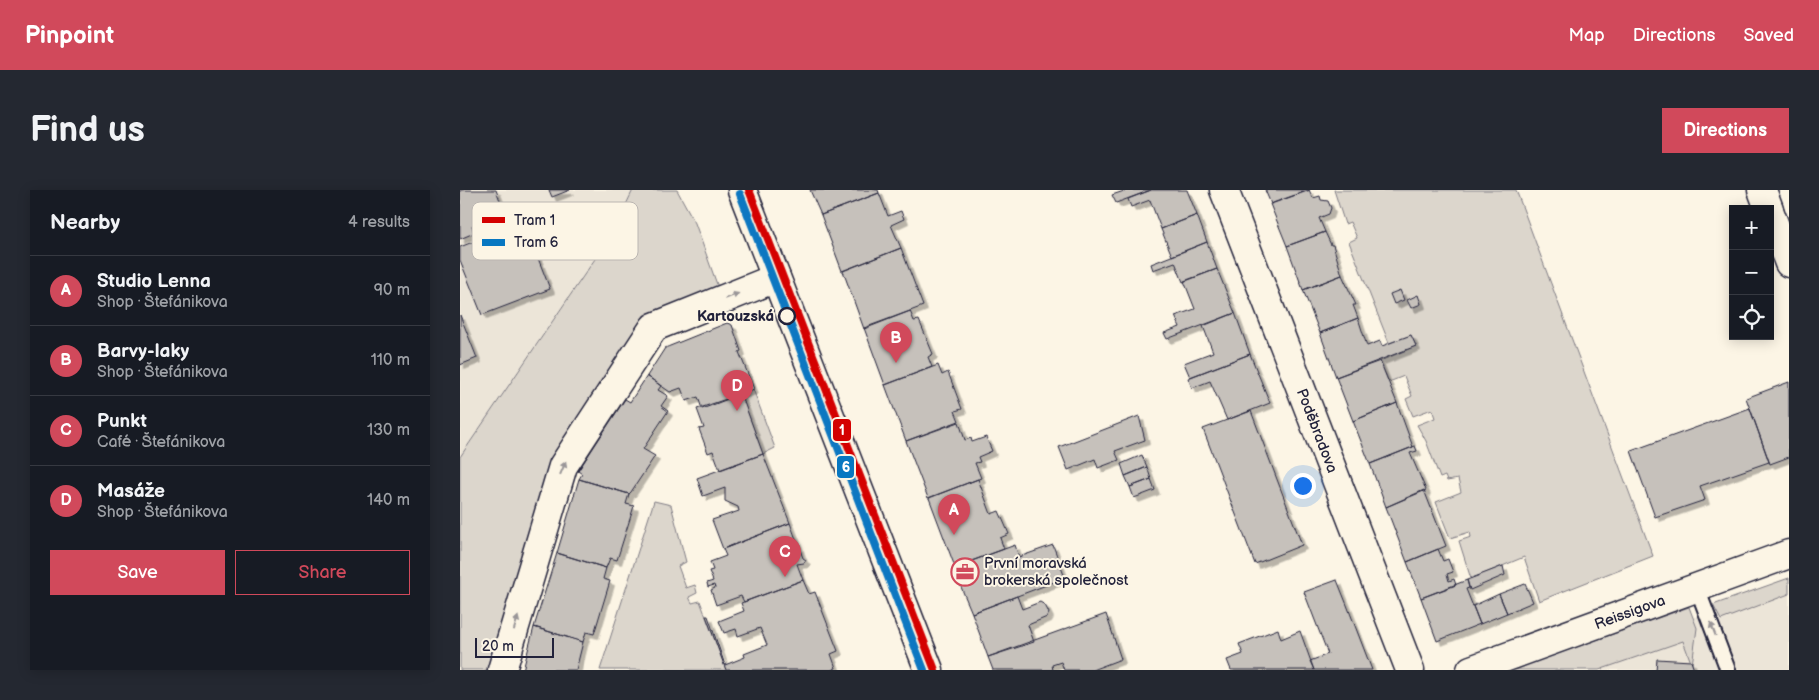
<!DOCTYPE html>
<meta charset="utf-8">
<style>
body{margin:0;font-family:"Balsamiq Sans",sans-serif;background:#242831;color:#f1f3f6}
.controls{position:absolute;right:15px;top:15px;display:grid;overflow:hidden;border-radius:0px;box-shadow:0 2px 12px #0003}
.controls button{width:45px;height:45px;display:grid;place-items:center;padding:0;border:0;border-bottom:1px solid #363941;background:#171b24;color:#f1f3f6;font:25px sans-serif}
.scale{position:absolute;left:15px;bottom:12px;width:79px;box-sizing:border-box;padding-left:5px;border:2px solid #22223b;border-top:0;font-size:14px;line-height:18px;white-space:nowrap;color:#22223b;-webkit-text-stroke:4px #fcf5e5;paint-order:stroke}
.you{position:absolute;left:842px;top:295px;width:18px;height:18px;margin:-12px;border:4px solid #fff;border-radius:50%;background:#1a73e8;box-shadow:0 0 0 8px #1a73e833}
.badge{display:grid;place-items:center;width:32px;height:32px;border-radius:50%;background:#d1495b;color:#fff;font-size:16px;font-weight:700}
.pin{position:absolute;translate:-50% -41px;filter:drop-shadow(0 1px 2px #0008)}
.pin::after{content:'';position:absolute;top:26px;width:18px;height:15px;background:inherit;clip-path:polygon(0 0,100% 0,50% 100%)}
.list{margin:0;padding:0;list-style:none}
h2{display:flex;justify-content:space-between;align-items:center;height:65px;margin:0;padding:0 20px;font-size:21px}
h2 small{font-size:16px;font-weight:400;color:#9ea1a6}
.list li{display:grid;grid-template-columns:32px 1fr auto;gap:15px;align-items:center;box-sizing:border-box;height:70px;padding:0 20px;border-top:1px solid #363941}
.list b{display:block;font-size:19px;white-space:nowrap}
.list p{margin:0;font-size:16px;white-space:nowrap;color:#9ea1a6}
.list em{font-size:16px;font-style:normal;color:#9ea1a6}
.actions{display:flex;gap:10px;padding:15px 20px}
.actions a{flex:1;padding:11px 0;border:1px solid #d1495b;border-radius:0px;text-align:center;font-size:18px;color:#d1495b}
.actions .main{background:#d1495b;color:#fff}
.icon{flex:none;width:28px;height:28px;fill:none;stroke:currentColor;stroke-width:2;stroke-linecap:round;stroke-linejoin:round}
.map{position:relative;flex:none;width:1329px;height:480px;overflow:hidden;border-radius:0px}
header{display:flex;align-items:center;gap:30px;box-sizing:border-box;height:70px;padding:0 25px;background:#d1495b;color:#fff}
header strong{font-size:24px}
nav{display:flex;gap:28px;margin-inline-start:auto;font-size:18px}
.intro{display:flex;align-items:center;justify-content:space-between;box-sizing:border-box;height:120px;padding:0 30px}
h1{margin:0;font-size:35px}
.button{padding:12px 22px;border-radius:0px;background:#d1495b;color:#fff;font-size:18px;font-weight:700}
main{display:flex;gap:30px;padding:0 30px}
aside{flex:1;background:#171b24;border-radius:0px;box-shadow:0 2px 12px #0003}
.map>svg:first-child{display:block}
.built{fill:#ece5d8}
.green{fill:#dcd6cc;stroke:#7f7c84}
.building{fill:#c6c1bb;stroke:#22223b;filter:url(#shadow)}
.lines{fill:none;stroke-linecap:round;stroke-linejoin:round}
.service-casing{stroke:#22223b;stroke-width:18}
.minor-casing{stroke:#22223b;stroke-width:31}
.tertiary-casing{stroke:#22223b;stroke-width:31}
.service{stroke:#fcf5e5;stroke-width:14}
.minor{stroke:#fcf5e5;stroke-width:28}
.tertiary{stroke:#fcf5e5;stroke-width:28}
.tram-1-casing{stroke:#fcf5e5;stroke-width:11}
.tram-2-casing{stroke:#fcf5e5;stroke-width:11}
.tram-1{stroke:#d40000;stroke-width:8}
.tram-2{stroke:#0777c1;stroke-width:8}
.oneway{fill:#9a9698}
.stop-dot{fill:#fcf5e5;stroke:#22223b;stroke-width:2.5}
.labels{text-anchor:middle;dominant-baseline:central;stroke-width:4;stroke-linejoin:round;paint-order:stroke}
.stop-label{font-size:15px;font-weight:bold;fill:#22223b;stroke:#fcf5e5;text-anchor:end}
.street-label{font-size:15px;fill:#22223b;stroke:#fcf5e5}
.poi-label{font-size:15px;fill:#22223b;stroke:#fcf5e5;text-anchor:start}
.key{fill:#fcf5e5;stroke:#bbb6b2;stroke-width:1}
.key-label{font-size:14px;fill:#22223b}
.line-badge{stroke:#fcf5e5;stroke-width:2}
.badge-label{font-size:14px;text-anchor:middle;font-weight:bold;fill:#fff}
</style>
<header>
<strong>Pinpoint</strong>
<nav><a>Map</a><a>Directions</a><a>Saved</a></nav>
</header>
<div class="intro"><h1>Find us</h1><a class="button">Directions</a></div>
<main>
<aside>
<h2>Nearby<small>4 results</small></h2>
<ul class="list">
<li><span class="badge">A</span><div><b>Studio Lenna</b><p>Shop · Štefánikova</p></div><em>90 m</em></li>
<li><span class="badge">B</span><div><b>Barvy-laky</b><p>Shop · Štefánikova</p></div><em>110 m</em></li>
<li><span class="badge">C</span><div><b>Punkt</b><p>Café · Štefánikova</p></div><em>130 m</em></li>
<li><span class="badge">D</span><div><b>Masáže</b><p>Shop · Štefánikova</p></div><em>140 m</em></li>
</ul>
<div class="actions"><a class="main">Save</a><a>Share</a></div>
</aside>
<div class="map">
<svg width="1329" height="480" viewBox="0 0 1329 480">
<defs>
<filter id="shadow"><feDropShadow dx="4.5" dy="4.5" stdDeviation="0" flood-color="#0004"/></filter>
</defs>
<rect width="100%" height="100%" fill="#fcf5e5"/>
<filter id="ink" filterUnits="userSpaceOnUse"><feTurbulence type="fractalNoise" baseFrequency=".02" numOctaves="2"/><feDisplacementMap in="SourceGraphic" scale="10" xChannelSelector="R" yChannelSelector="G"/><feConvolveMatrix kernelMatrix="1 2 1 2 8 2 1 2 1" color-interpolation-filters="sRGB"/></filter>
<g filter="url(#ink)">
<path class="built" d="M0,0h173l-21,43 -152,224z
M1329,392v88h-253l183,-61z"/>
<path class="green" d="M173,0h44l18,33 24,67 -71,28 -98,146 -59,206h-31v-213l152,-223z
M874,0h182l137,366 -114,45 -15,-44 -53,22 -12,-38 12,-4 -1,-5 -20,6 -14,-36 25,-10 -3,-13 -11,2 -2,-5 -5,2 -14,-37 -9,-16 18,-7 -3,-9 -19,7 -7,-17 6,-3 -8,-20 -15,6 -9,-21 36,-15 -5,-11 -22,8 -40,-101 8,-4 -7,-16 -5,2z
M293,199l22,59 -12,6 -22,-60z
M194,311l17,4 15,57 -8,4 8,22 9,-3 2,8 -8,4 3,6 8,-2 26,69h-126z
M1329,388v16l-68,26 -8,-15z
M1229,417l8,21 -5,37 -9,-24 -84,29h-87z"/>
<path class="building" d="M0,0h36l9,24 -33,12 2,7 -14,6z
M89,0h21l-18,7z
M350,0h68l1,3 -58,22z
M667,0h24l-35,13 -4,-8z
M691,0h36l10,25 -36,14 -11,-29 -19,7 -3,-8z
M805,0h45l-39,14z
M849,0l4,8 7,-2 1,4 7,1 3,7 -2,6 -10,4 6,14 -38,14 -17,-42z
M419,3l9,23 13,-5 3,8 -13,6 10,23 -59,23 -21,-56z
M737,25l10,27 -35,14 -11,-27z
M64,32l26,67 -68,26 -22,-55v-13z
M865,42l6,13h2l9,30 -39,15 -16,-44z
M747,52l10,27 -34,13 -8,-20 -22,8 -2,-6z
M441,58l22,58 -59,23 -21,-58z
M757,79l18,44 -68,26 -3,-6 16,-6 -5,-11 20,-7 -11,-28z
M882,85l14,30h-3l5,13 -38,15 -17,-43z
M940,100l4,10 -10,4 -4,-10z
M958,105l3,9 -10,4 -4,-8z
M450,121l4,10 5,-1 14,34 -5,3 4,10 -47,18 -21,-57z
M775,123l15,41 -60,23 -6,-14 29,-11 -10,-26z
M0,125l17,43 -17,7z
M898,128l9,28 13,-5 2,5 29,-11 5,11 -80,31 -16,-44z
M267,133l5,2 9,26 -2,1 15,37 -52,20 -4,-12 -12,4 -5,-13 -11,4 -23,-16 18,-28z
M790,164l20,49 -43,17 -17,-39 -18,7 -4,-10z
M920,171l17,42 -44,18 -17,-44z
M478,175l4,10 6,-3 14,37 -7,2 4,10 -53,20 -21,-56z
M187,186l14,10 -3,4 10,6 -7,10 7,5 -25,38 12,7 -24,36 -2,2 -50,-15 3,-5 -4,-3 47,-72 5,3z
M1329,192v75l-19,7 -24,-66z
M281,204l22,60 -43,16 -7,-19 -5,2 -9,-24 5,-1 -7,-19z
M937,213l16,44 -43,17 -17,-43z
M1290,218l19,54 -69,24 5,14 -50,17 -24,-66z
M791,221l51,134 -47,19 -52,-135z
M679,226l6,24 -30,11 4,9 -21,8 -3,-9 -27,11 -9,-23z
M499,232l6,18 6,-2 1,4 14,-5 6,14 -14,6 2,5 -5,1 6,15 -53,20 -22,-57z
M955,256l2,5 -7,2 16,37 -40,17 -16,-43z
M303,264l27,69 -67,26 -11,-29 27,-9 -1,-4 -13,-6v-13l-22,8 -6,-18z
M682,265l5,12 -22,9 -4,-12z
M687,277l4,12 -21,8 -5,-11z
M119,289l50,15 -3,10 8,2 -17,54 -7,-2 -4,10 -49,-15z
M518,289l13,35 8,-3 10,23 -9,4 4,11 -49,18 -26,-69z
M691,289l4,11 -21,8 -4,-11z
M964,300l22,56 -39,16 -21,-55z
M330,333l13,35 3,2 -2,3 -7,1 6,16 -59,22 -3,-6 -25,9 -5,-15 4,-2 -1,-3 -6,2 -1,-4 6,-2 -4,-10 4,-1 -3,-8 16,-6 -3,-7z
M555,355l4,12 34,-12 12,33 -93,35 -19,-45z
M978,359l5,12 5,-2 5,13 -6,2 2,7 5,-2 2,6 -35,13 -14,-36z
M97,363l49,15 -3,11 7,2 -16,53 -8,-2 -3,10 -49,-15z
M1043,376l2,9 -35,15 -3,-10z
M343,390l6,14 6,-2 23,59 -7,3 5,14 -5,2h-105l-20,-54h2l17,49 20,-8 -1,-3 23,-9 -7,-17 -22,8 -2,-7 -12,4 -5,-12 25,-10 -3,-8z
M877,390l10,25 25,65h-58l-4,-9 18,-7 -24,-62z
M1007,390l2,8 -3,1 14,35 -43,17 -16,-43z
M1065,394l8,18 -26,11 -8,-19z
M1039,404l8,19 -27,11 -7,-18z
M557,406l5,13 18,-7 5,3 4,8 -2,4 -19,8 6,17 -46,15 -16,-44z
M646,424l15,45 -29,11h-28l-3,-8 -9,3 1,5h-60l-5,-13z
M74,437l49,15 -7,28h-53z
M818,439l3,10 19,-8 14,39h-83l-4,-10 16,-6 -4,-10z
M1197,469l34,2 3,9h-38z"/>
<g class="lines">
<g class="service-casing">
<path id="service" d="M1237,398l31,82"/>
</g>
<g class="minor-casing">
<g id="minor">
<path id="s1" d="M764,0l186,480"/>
<path d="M1302,0l7,19"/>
<path d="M1310,23l19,50"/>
<path d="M42,480l61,-204 91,-139 122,-49"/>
</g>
</g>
<g class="tertiary-casing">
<g id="tertiary">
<path d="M282,0l187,480"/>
<path id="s2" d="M1011,480l318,-116"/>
</g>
</g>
<use href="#service" class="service"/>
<use href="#minor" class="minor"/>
<use href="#tertiary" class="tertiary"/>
<g class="tram-1-casing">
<path id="tram-1" d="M289,0l186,480"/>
</g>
<g class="tram-2-casing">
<path id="tram-2" d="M280,4l184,476"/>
</g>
<use href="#tram-1" class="tram-1"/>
<use href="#tram-2" class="tram-2"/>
</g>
<defs><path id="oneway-solid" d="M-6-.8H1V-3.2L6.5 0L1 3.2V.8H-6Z" transform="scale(1.25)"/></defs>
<g class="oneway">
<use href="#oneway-solid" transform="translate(272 106) rotate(-22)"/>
<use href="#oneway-solid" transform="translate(103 278) rotate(-67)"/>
<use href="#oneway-solid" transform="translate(56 433) rotate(-73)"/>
<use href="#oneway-solid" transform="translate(1253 439) rotate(-111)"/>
</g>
</g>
<defs>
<g id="office-ring" transform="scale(1.4375)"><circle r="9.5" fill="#fcf5e5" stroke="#d1495b" stroke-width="1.5"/><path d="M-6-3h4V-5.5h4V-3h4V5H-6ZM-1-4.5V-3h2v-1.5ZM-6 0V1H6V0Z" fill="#d1495b"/></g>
</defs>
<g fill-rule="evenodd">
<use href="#office-ring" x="505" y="382"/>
</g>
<circle class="stop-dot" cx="327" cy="126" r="8"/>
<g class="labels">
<g class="stop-label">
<text x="314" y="126">Kartouzská</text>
</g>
<g class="street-label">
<text stroke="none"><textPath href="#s1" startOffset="258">Poděbradova</textPath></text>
<text stroke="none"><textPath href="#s2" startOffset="169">Reissigova</textPath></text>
</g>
<g class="poi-label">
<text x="524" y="373">První moravská<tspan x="524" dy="17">brokerská společnost</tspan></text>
</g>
</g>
<rect x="12" y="12" width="166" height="58" rx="8" class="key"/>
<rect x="22" y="27" width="23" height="6" fill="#d40000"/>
<rect x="22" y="49" width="23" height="7" fill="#0777c1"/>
<g class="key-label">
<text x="54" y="35">Tram 1</text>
<text x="54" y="57">Tram 6</text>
</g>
<g class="line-badge">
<rect x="372" y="228" width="20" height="24" rx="5" fill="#d40000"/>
<rect x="376" y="265" width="19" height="24" rx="5" fill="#0777c1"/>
</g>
<g class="badge-label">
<text x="382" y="245">1</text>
<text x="386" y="282">6</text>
</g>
</svg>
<div class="controls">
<button>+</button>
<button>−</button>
<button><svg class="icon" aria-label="locate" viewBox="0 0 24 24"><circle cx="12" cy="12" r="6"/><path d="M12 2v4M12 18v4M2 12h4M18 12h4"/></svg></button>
</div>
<div class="scale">20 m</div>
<div class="you"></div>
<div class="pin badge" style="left:494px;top:345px">A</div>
<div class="pin badge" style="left:436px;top:173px">B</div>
<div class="pin badge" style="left:325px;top:387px">C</div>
<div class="pin badge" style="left:277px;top:221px">D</div>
</div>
</main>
